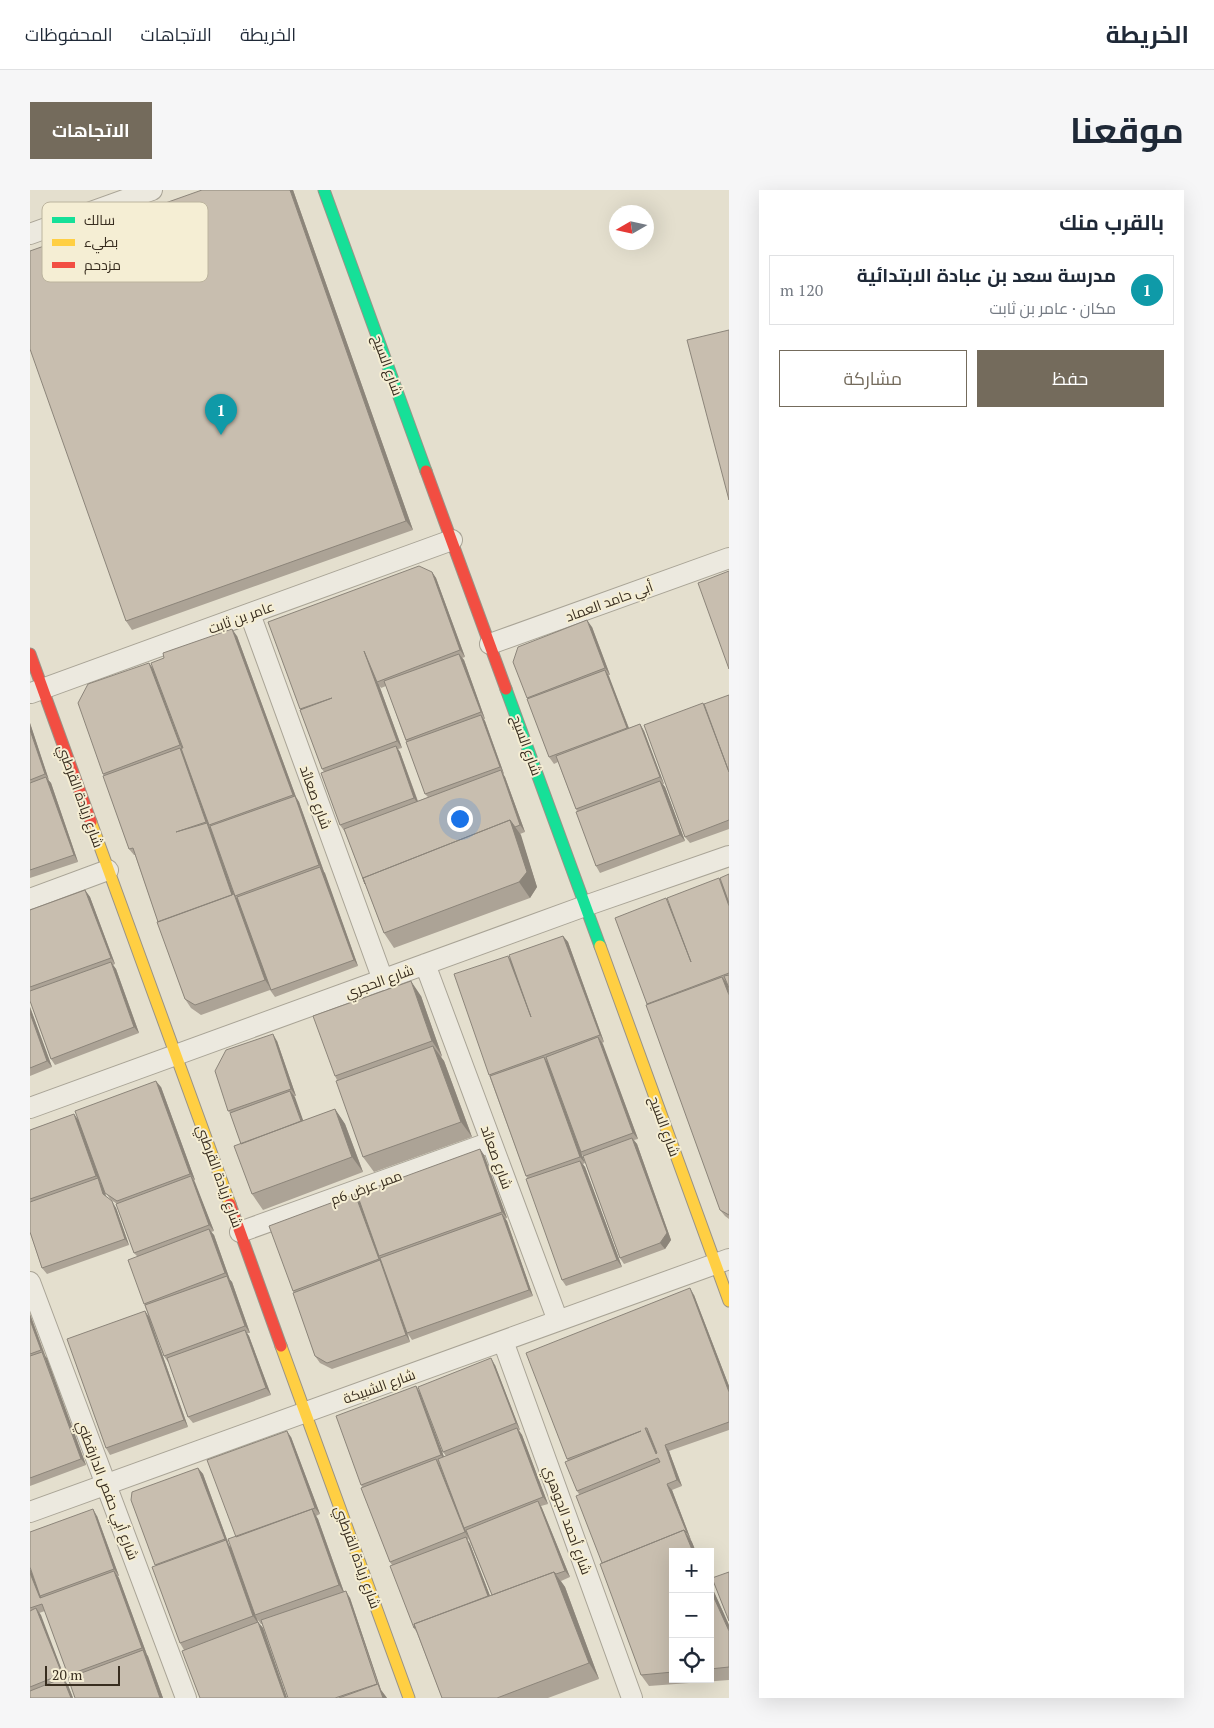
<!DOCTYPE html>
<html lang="ar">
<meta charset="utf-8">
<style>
body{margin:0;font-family:"PT Serif",Cairo,serif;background:#f6f6f7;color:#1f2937;direction:rtl}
.controls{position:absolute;right:15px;bottom:15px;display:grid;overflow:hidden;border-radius:0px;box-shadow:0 5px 20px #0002}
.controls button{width:45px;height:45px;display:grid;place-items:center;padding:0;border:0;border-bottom:1px solid #e0e1e3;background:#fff;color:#1f2937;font:25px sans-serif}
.compass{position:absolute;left:579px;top:15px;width:45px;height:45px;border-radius:50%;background:#fff;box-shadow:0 5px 20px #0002;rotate:261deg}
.scale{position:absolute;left:15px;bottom:12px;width:75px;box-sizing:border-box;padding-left:5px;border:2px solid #382d1f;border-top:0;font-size:14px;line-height:18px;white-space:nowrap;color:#382d1f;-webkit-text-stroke:4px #f5eed4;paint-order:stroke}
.you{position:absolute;left:429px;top:628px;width:18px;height:18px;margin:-12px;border:4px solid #fff;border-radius:50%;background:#1a73e8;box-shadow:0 0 0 8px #1a73e833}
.badge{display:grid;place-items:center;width:32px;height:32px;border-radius:50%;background:#746b5c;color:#fff;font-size:16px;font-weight:700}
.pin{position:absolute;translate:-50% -41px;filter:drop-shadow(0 1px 2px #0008)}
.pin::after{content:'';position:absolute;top:26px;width:18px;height:15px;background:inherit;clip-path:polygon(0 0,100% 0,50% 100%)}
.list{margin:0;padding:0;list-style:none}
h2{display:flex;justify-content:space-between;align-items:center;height:65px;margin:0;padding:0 20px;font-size:21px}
h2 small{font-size:16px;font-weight:400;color:#747a83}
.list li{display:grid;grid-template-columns:32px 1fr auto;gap:15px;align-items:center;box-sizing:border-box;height:70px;margin:0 10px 10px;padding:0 10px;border:1px solid #e0e1e3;border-radius:0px}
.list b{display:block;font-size:19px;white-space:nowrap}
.list p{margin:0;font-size:16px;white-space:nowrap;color:#747a83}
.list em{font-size:16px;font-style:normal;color:#747a83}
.actions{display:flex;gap:10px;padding:15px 20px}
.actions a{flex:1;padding:11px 0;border:1px solid #746b5c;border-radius:0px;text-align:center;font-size:18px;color:#746b5c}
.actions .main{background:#746b5c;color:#fff}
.icon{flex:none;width:28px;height:28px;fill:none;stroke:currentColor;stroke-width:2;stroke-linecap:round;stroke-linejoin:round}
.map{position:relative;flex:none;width:699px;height:1508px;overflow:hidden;direction:ltr;border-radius:0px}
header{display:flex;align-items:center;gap:30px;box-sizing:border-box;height:70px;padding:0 25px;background:#fff;border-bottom:1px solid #e0e1e3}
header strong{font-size:24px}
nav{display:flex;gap:28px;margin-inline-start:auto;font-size:18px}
.intro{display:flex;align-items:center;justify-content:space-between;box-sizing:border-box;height:120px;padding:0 30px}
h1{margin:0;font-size:35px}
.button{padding:12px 22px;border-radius:0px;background:#746b5c;color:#fff;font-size:18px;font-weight:700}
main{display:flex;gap:30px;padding:0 30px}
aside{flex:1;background:#fff;border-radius:0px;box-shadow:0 5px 20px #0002}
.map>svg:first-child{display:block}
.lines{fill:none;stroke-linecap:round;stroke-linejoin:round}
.street-casing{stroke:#a9a496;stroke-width:22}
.fast-casing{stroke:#999387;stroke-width:13}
.slow-casing{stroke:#999387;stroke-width:13}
.jam-casing{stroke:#999387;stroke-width:13}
.street{stroke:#ece9df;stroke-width:20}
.fast{stroke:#16e098;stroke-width:11}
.slow{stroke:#ffcf43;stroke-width:11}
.jam{stroke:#f24e42;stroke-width:11}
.wall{fill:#aca396;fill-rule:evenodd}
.shaded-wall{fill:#8c857a}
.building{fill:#c8beaf;stroke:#8c857a;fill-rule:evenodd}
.labels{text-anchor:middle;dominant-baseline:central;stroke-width:4;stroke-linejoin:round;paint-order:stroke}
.street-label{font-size:14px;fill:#382d1f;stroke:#f5eed4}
.key{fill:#f5eed4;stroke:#bcb49e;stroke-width:1}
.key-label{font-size:14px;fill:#382d1f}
</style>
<header>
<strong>الخريطة</strong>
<nav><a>الخريطة</a><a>الاتجاهات</a><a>المحفوظات</a></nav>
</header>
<div class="intro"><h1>موقعنا</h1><a class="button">الاتجاهات</a></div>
<main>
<aside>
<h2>بالقرب منك<small></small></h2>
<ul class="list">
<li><span class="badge" style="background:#0f9aa8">1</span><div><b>مدرسة سعد بن عبادة الابتدائية</b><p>مكان · عامر بن ثابت</p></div><em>120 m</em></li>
</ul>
<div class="actions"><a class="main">حفظ</a><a>مشاركة</a></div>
</aside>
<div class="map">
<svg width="699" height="1508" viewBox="0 0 699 1508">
<rect width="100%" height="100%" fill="#e4dfce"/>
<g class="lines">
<g class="street-casing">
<path id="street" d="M0,44l122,-44
M220,424l133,366
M460,454l239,-86
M1,503l421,-153
M0,709l78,-29
M395,774l133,357
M0,918l555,-202 144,-50
M210,1042l251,-90
M0,1092l156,416
M473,1151l129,357
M0,1322l699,-253"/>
</g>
<g class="fast-casing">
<path id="fast" d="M294,0l102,281
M476,499l94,257"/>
</g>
<g class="slow-casing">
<path id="slow" d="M61,632l139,382
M570,756l129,355
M251,1156l128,352"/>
</g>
<g class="jam-casing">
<path id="jam" d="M396,281l80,218
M0,464l61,168
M200,1014l51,142"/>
</g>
<use href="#street" class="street"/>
<use href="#fast" class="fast"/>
<use href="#slow" class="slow"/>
<use href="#jam" class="jam"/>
</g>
<path class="wall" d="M172,0h91l120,340 -281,100 -6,-9z
M402,382l4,6 29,79 -3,1 2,2 21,59h-1l1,2 19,53h-1l2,3 20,55 -5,2 17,53 -7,11 -136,50 -10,-15 -39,-101 -5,-7 -16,-53 -2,-3 -22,-60zM349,495l2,3 5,-2 39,108 3,3 -10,4 -18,-49 -2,-3 4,-1z
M562,437l18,48h-2l21,53 11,-4 4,7 20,53h-1l2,3 20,54 -85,32 -4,-7 -19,-55 -1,-2 -18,-47 -4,2 -5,-7 -22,-59z
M207,446l59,161 3,5 59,164 -83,31 -5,-7 -69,25 -10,-7 -6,-9 -50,-144h-1l-5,-6 -26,-75 46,-111 4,5z
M699,505v134l-39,14 -5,-6 20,-130z
M0,533l19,58 2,2 27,79 -48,16z
M699,684v114l-2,-6h-1l3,7v230l-4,-3 -5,-6 -73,-206 22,-102 53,-19z
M55,700l5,7 25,67 -2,1 3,4 23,64 -84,32 -4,-6 -21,-58v-91z
M533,746l5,6 36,100 -2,1 36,96 -4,1 3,4 34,96 -6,9 -41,15 -4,-6 -37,-102 -2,-3 4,10 -2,1 2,3 37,100 -56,19 -4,-6 -34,-101 -2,-3 -37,-101 22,-114z
M391,806l21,60 -1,1 3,4 28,76 -98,35 -11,-15 -26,-77 -2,-4z
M0,817l22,60 -22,9z
M247,851l19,55h-2l9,25 32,-12 10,15 18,48 -100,38 -11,-16 -11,-50 -10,-30 -3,-3z
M131,897l34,93 -1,1 20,50 -3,1 3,3 16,45 2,2 18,51h-3l2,3 22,59 -78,28 -5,-6 -19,-55h-1l-4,-6 -20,-52 -7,-48 -3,-3 -17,-49 -7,-5 -6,-9 2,7 10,11 13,37 -82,29 -5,-6 -12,-36v-102l44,-16 4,6zM55,949l17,45 -1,-2z
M450,959l4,6 23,63 -2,1 2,2 26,75 -121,44 -4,-6 2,8 -78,27 -12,-6 -5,-7 -22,-65 66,-92z
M664,1105l35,91v44l-60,21 13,35 -10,4 19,50 5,12h-23v127h37v-96l19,42v55l-80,6 -8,-11 -62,-181 -2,-3 -10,-32z
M115,1121l4,6 39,110 -78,28 -4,-7z
M0,1124l56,151 -56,21z
M465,1175l25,65h-1l3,5 26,69 -7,2 29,71 -9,4 4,6 34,92 -51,19h-106l-25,-65 -3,-5 -22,-63 -2,-3 -27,-74 -2,-3 55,-99 4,7zM390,1203l23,59 3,4 -2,1zM435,1340l27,65 -2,1 -20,-52 -3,-4 2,-1z
M261,1247l29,77 -4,2 2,3 26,73 6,6 31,92 6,8h-99l-26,-74h-1l-4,-5 1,3 5,6 24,70h-87l-16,-48 -4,-7 -24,-77 -25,-66 67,-32 5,6 26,71 2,3 5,-11z
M67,1326l22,60h-1l45,122h-88l-6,-21 -1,-2 -23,-64 -6,2 27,68h-1l3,4 5,13h-43v-130l7,18z"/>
<path class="shaded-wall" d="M260,0h3l120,340 -7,-9z
M402,382l4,6 29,79 -5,-7z
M557,430l5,7 18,48 -5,-7z
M202,439l5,7 59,161 3,5 25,70 -5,-7 -23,-65 -3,-5z
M334,461l13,31 2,3 23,63 -5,-7z
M429,464l5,6 21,59 -4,-7z
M119,473l4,6 31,83 -4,-7z
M575,480l4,6 22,58 -4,-6z
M451,525l4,6 19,53 -4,-7z
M0,533l19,57 -4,-6 -15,-44z
M610,534l4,7 20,53 -4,-7z
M366,556l4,6 19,53 -5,-7z
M150,558l4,6 25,71 2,3 -5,-6z
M471,580l4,7 20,55 -5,-7z
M16,587l5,6 27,79 -4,-7z
M630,591l5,6 20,54 -5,-6z
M480,630l11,15 16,52 -7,11 -11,-16z
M177,633l4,6 26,74 -5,-6z
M290,677l5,6 33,93 -4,-6z
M689,688l4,7 6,16v5z
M55,700l5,7 25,67 -4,-6z
M204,704l6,9 31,86 -6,-9z
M533,746l5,6 36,100 -4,-7z
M478,766l4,6 19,55z
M81,772l5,7 23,64 -5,-6z
M692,787l5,6 2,6v6z
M381,791l10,15 21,60 -10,-15z
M0,817l22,60 -5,-6 -17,-48z
M243,844l4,7 19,55 -5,-7z
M568,847l5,7 35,95 -5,-6z
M403,856l11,15 28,76 -11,-15z
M514,867l4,6 37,100 -5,-6z
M126,891l5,6 34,93 -5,-6z
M260,901l5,6 14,40 -4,-7z
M305,919l10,15 18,48 -11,-15z
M44,924l5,7 22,61 -5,-6z
M602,948l5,6 34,96 -6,9 -5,-6z
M450,959l4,6 23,63 -5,-6z
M550,971l5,6 37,100 -5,-7z
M161,986l4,6 19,49 -5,-6z
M68,988l4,7 6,16 -5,-7z
M325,1004l5,6 19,56 4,10 -4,-7z
M82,1011l4,7 13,37 -4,-6z
M472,1024l5,7 26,75 -4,-6z
M179,1039l5,6 16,45 -5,-7z
M350,1070l4,7 26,75 -4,-7z
M197,1086l5,6 18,51 -5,-7z
M660,1098l4,7 35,91v6z
M115,1121l4,6 39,110 -4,-7z
M0,1124l15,42 2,2 39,107 -5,-6 -38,-106 -2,-3 -11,-30z
M215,1140l4,6 22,59 -5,-7z
M461,1168l4,7 25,65 -4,-7z
M386,1196l4,7 26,69 -5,-7z
M487,1238l5,7 26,69 -5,-7z
M615,1238l5,7 10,25 -4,-6z
M257,1241l4,6 29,77 -5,-6z
M635,1255l4,6 13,35 -5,-6z
M406,1269l4,7 29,73 -4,-7z
M168,1278l5,6 26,71 3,4 23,66 2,4 3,7 -7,-10z
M637,1294l5,6 19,50 -4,-7z
M508,1311l4,7 28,69 -5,-6z
M63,1319l4,7 22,60 -5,-7z
M282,1319l6,10 27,76 -6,-10z
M654,1340l8,12 4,10h-3z
M436,1347l4,7 24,62 -5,-7z
M0,1378l14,37 -4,-7 -10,-25z
M84,1381l5,7 28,77 -5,-7z
M524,1382l11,15 34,92 -10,-16z
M680,1393l19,42v6l-19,-42z
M316,1401l4,7 31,92 6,8h-4z
M6,1418l5,7 25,66 -4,-7z
M228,1432l5,6 24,70h-2z
M113,1460l5,6 15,42h-3z
M33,1488l5,7 5,13h-2z"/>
<path class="building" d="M172,0h88l116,331 -280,100 -96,-272v-98z
M699,140v170l-42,-160z
M389,376l13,6 28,78 -83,32 -13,-31 33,90 -75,28 -22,-59 32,-12 -32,11 -32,-87z
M699,381v98l-31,-86z
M557,430l18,48 -78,30 -14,-36 5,-15z
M202,439l61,166 -84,30 -28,-77h2l-32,-85 13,-5 -1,-5z
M429,464l22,58 -75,28 -22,-59z
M119,473l31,82 -77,29 -25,-71 10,-19z
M575,480l22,58 -78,29 -22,-58z
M699,505v77l-25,-68z
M673,513l26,69v48l-44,17 -41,-112z
M451,525l19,52 -75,27 -19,-52z
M610,534l20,53 -84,32 -20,-53z
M0,540l15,44 -15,6z
M366,556l18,52 -74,27 -19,-52z
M150,558l26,74 -30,10 31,-9 25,72 -74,27 -25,-74 -4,1 -26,-73z
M471,580l19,55 -5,2 -5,-7 -147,58 2,6 -21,-55z
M16,587l28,78 -44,15v-87z
M630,591l20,54 -84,31 -20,-54z
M265,606l24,69 -84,31 -25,-70z
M480,630l17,52 -8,10 -135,51 -21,-55z
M290,677l34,93 -83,30 -34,-93z
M699,684v29l-9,-25z
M689,688l10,28v67l-82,31 -32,-86 51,-20 25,64 -24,-64z
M55,700l26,68 -81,29v-77z
M204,704l31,86 -70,25 -10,-6 -28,-77z
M533,746l37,99 -111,40 -35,-101 54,-18 23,61 -22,-62z
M81,772l23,65 -83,32 -21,-58v-10z
M699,785v13l-5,-12z
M692,787l7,18v220l-9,-5 -74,-205z
M381,791l21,60 -97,35 -22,-60z
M0,823l17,48 -17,7z
M243,844l18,55 -63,22 -13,-40 11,-21z
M568,847l35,96 -52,19 -35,-95z
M403,856l28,76 -98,35 -27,-76z
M514,867l36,100 -54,19 -36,-100z
M126,891l34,93 -73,27 -12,-8 -30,-82z
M260,901l11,30 -60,23 -11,-31z
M305,919l17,48 -100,37 -18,-48z
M44,924l22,62 -66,23v-69z
M602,948l35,95 -7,10 -40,15 -37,-102z
M450,959l22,63 -123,44 -22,-62z
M550,971l37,99 -55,20 -36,-101z
M161,986l18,49 -75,28 -18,-49z
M68,988l5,16 9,7 13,38 -83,29 -12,-36v-30z
M325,1004l24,65 -86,32 -24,-65z
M472,1024l27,76 -122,43 -27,-75z
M179,1039l16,44 -81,31 -16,-44z
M350,1070l26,75 -79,28 -12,-7 -22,-63z
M197,1086l18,50 -81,30 -19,-51z
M660,1098l39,104v30l-64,23 12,35 -10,4 20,49 -3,-3 -82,33 -26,-67 84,-34 -2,-4 -81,33 -12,-29 76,-31 -74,28 -41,-106zM615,1238h2l10,25 -1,1z
M115,1121l39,109 -78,28 -39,-109z
M0,1130l11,30 -11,4z
M215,1140l21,58 -78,29 -21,-59z
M12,1162l39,107 -51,19v-122z
M461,1168l25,65 -73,29 -25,-65z
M386,1196l25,69 -80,30 -25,-69z
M487,1238l26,69 -79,31 -26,-69z
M257,1241l28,77 -79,29 -29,-77z
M406,1269l29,73 -75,30 -29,-74z
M168,1278l27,71 -70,26 -24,-65 1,-8z
M508,1311l27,70 -9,3 -2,-2 -62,23 -26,-65z
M63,1319l21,60 -74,27 -10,-29v-35z
M282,1319l27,76 -84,30 -27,-76z
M654,1340l9,22h-20v120l-32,3 -41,-111z
M436,1347l22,59 -74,28 1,4h-1l-24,-62z
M196,1350l27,76 -73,27 -28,-76z
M84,1381l28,77 -74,27 -26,-71 -12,4v-35l10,25z
M524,1382l35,91 -92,35h-55l-28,-74z
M699,1382v49l-17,-43z
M680,1399l19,42v36l-19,2z
M316,1401l31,93 -42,14h-47l-27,-78z
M6,1418l26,66 -32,13v-76z
M228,1432l27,76h-85l-18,-47z
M113,1460l17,48h-85l-7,-20z
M33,1488l8,20h-41v-7z
M348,1494l5,14h-44z"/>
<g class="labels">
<g class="street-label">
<text transform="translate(358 175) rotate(70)">شارع السيح</text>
<text transform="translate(579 411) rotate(-20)">أبي حامد العماد</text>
<text transform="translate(211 427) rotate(-20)">عامر بن ثابت</text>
<text transform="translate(497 555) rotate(70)">شارع السيح</text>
<text transform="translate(51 606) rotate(70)">شارع زيادة القرطبي</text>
<text transform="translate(286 607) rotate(70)">شارع صعائد</text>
<text transform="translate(349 791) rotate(-20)">شارع الحجري</text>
<text transform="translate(635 936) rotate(70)">شارع السيح</text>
<text transform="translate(467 967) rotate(70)">شارع صعائد</text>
<text transform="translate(190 986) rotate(70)">شارع زيادة القرطبي</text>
<text transform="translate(336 997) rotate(-20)">ممر عرض 6م</text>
<text transform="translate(349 1196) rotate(-20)">شارع الشبيكة</text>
<text transform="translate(78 1300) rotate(69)">شارع أبي حفص الدارقطني</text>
<text transform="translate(538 1330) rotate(70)">شارع أحمد الجوهري</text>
<text transform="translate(328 1367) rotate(70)">شارع زيادة القرطبي</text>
</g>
</g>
<rect x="12" y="12" width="166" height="80" rx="8" class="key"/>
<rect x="22" y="27" width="23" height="6" fill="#16e098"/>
<rect x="22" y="49" width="23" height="7" fill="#ffcf43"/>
<rect x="22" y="72" width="23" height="6" fill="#f24e42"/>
<g class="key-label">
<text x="54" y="35">سالك</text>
<text x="54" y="57">بطيء</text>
<text x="54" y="80">مزدحم</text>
</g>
</svg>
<div class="controls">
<button>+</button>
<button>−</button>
<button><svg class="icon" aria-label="locate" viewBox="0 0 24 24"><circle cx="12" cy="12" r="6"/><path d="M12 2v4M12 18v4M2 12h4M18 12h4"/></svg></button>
</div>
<svg class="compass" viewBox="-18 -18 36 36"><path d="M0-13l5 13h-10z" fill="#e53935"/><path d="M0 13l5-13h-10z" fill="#747a83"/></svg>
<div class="scale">20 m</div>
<div class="you"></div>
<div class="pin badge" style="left:191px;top:245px;background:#0f9aa8">1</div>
</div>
</main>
